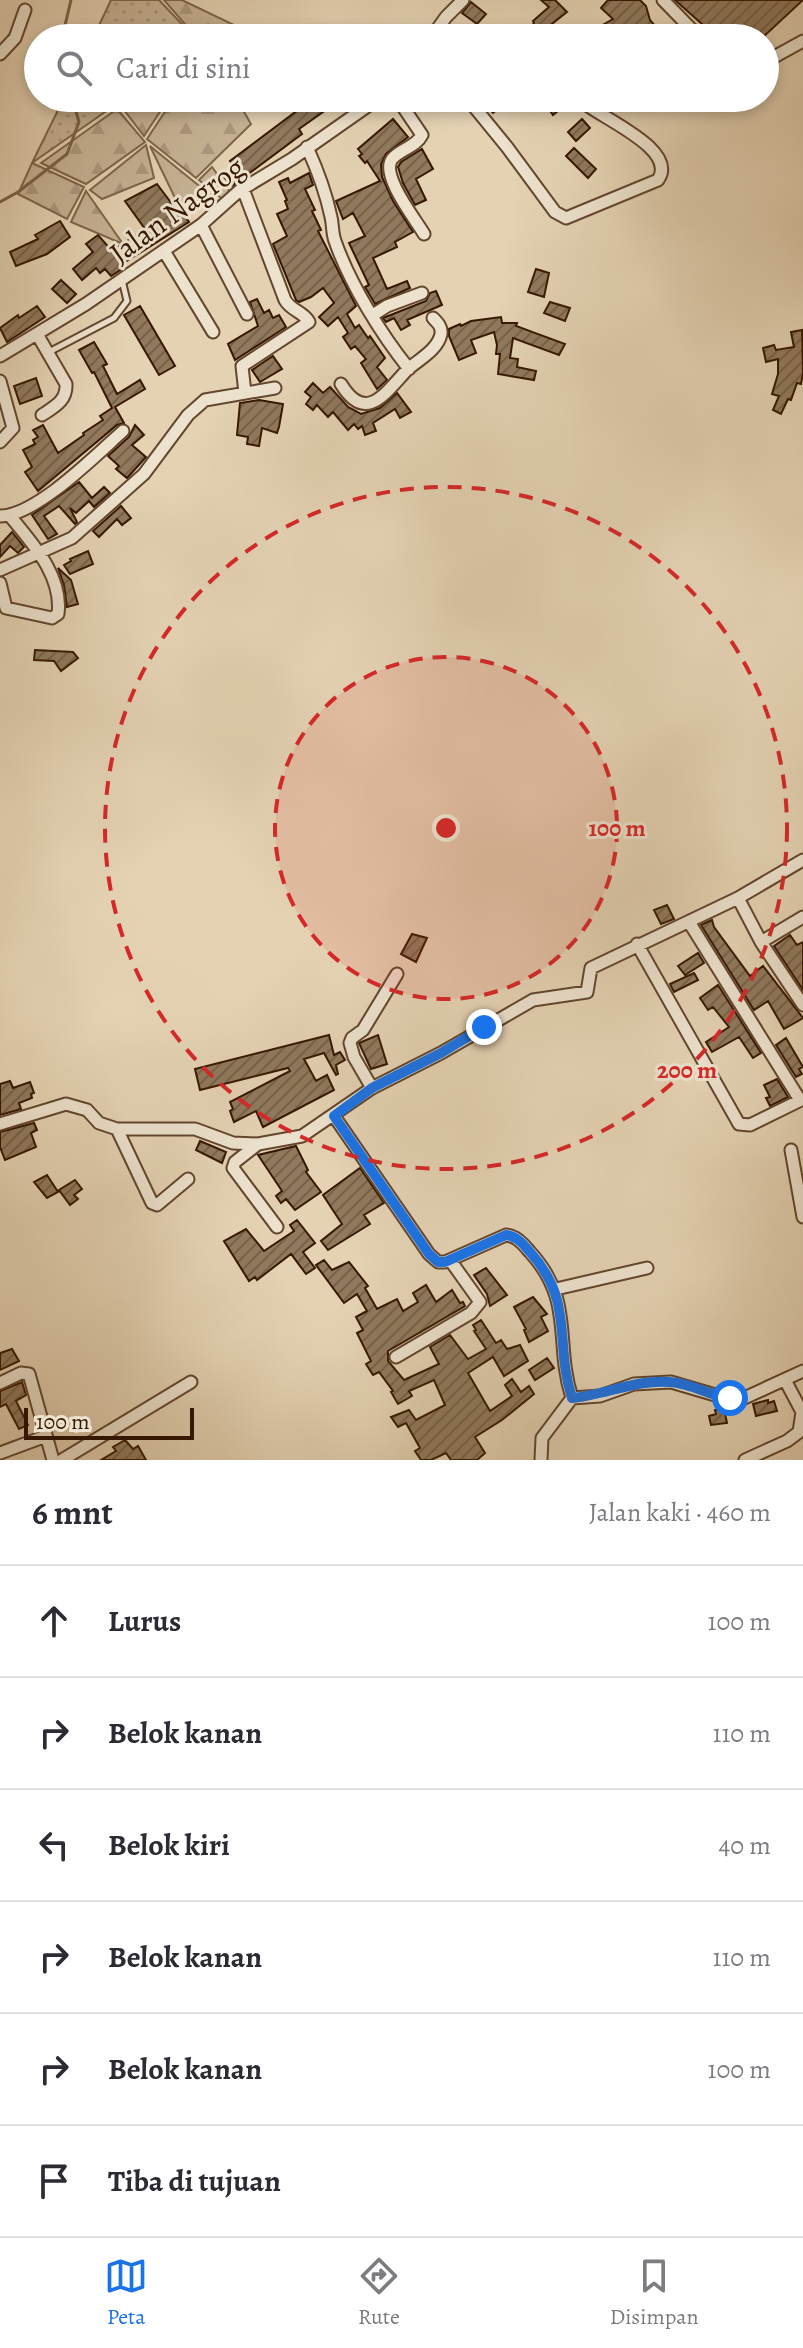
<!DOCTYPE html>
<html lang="id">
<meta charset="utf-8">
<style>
body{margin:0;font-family:Alegreya,serif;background:#f7f7f7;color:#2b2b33}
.scale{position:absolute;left:24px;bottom:20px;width:170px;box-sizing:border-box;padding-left:8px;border:4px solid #361800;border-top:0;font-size:22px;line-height:28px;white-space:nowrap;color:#361800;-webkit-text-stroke:6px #ede2ce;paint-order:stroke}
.stop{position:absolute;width:24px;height:24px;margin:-18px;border:6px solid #1a73e8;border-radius:50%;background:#fff}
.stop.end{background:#1a73e8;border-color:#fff;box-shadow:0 2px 8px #0008}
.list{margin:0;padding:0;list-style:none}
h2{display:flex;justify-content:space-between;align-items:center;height:104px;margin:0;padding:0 32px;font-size:34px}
h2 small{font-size:26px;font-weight:400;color:#7c7c81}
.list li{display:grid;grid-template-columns:52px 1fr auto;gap:24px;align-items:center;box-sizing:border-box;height:112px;padding:0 32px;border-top:2px solid #e1e1e2}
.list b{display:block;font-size:30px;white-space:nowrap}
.list em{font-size:26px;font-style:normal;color:#7c7c81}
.icon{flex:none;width:44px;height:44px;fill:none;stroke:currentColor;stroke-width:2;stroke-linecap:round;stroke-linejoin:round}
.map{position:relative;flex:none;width:803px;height:1460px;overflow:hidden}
.search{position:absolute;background:#fff;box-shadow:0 4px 12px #0003;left:24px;right:24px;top:24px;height:88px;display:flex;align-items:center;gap:20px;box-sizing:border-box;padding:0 28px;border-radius:44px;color:#7c7c81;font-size:30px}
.sheet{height:776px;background:#fff}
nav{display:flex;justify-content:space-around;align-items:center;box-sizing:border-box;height:112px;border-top:2px solid #e1e1e2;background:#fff;font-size:22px;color:#7c7c81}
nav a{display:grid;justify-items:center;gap:4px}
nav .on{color:#1a73e8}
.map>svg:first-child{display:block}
.grass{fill:url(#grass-dots);stroke:#7e654a;stroke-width:2}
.forest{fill:url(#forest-firs);stroke:#7e654a;stroke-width:2}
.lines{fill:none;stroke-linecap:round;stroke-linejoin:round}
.stream{stroke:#7b6247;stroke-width:3}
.building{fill:url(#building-hatch);stroke:#361800;stroke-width:2}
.lane-casing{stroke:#62462d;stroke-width:9}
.street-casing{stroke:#62462d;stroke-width:15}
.lane{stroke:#ede2ce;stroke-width:5}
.street{stroke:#ede2ce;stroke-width:11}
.route{stroke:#1a73e8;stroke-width:10}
.ring{fill:none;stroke:#d62828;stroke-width:4;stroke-dasharray:14 10}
.labels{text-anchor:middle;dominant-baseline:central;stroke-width:6;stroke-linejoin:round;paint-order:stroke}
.street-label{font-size:30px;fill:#361800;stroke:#ede2ce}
.centre{fill:#d62828;stroke:#ede2ce;stroke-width:4}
.ring-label{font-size:24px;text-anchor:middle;font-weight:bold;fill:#d62828;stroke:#ede2ce;stroke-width:6;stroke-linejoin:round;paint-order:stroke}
</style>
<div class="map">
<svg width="803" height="1460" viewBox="0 0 803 1460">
<defs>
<pattern id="grass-dots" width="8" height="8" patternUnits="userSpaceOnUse" patternTransform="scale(2)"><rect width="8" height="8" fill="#c6b295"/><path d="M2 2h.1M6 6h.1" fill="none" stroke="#ab987f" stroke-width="1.8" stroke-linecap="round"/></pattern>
<pattern id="forest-firs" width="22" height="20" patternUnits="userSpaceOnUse" patternTransform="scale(2)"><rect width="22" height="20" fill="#c6b295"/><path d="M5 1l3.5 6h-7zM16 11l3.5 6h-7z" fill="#ab987f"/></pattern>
<pattern id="building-hatch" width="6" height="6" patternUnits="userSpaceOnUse" patternTransform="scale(2)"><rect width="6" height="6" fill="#90795d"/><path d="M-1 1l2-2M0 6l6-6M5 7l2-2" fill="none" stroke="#76624a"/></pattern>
</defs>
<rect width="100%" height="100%" fill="#e4d2b3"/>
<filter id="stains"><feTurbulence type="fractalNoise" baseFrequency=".0025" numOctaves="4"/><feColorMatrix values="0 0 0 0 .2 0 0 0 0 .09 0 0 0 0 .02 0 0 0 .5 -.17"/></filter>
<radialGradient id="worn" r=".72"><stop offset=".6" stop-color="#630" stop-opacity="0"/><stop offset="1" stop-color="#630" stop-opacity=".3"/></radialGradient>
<path class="grass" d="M111,0h48l36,38h-102z
M64,98h61l-93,65z
M212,167l18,25 -8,7 -23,-19z"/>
<path class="forest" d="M164,0h18l79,38h-64z
M132,98h37l-25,38 -23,-30z
M174,98h62l15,26 -55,54 -49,-39z
M117,109l28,33 -59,42 -45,-21z
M146,145l8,33 -52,21 -12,-9z
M150,146l69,56 -43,-2z
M32,163l52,24 -17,32 -49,-25z
M86,191l37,53 -52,-22z"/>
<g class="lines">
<path class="stream" d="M62,38l9,-38
M0,202l18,-10 49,-38 12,-32 -7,-24"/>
</g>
<path class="building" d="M541,0h14l12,12 -29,23 -7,-8 3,-4 -1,-2 16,-14z
M608,0h32l6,6 4,14 15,18h-68l-5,-7 21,-12 -12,-11z
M675,0h128l-41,38h-51l-9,-11 1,-2z
M471,2l15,12 -9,10 -15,-11z
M314,98l9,14 -24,17 3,5 -70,52 -9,-10 11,-9 -4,-6z
M493,98h19l-19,15 -8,-9z
M549,98h21v3l-17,14 -9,-13z
M393,119l15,18 -22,17 -5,10 1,13 11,24 20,31 -18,10 2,5 -24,11 14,31 20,-8 3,7 -35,16 -10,-17 4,-2 -20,-42 16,-7 -12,-23 -10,6 -7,-18 44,-20 -13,-20 -2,2 -6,-7 3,-2 -4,-5z
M582,119l8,9 -14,13 -8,-9z
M574,148l22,21 -8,9 -22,-22z
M422,149l11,20 -17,10 10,21 -11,5 -12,-22 -5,-16 3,-5z
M309,173l4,12 -8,4 10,21 -3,1 9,19 -3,1 38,75 -9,8 8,14 4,-3 9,13 2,-2 15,22 -8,9 10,13 -10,9 -16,-26 5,-4 -11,-13 -4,3 -8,-12 5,-4 -10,-16 -10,9 -9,-9 15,-14 -11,-15 -12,9 -12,5 -3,-2 -23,-56 14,-8 -10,-22 11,-5 -3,-8 2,-1 -8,-18 9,-4 2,5z
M157,184l18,24 3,-2 11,16 -67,42 3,3 -14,9 -6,-7 -5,4 -4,-5 -14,12 -9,-11 20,-17 -7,-8 12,-9 14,16 33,-22 -20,-28z
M60,221l10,16 -23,17 -31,12 -6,-14 28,-13 -3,-4z
M536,269l13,4 -5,24 -16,-5z
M61,280l15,14 -9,9 -15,-14z
M436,291l6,14 -35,15 3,5 -9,5 -7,-12 -8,4 -3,-4 43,-17 4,-8z
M257,299l7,14 5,-3 4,8 6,-3 7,12 -51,33 -7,-16 30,-18 -8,-24z
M550,302l20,6 -5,13 -21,-8z
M37,306l8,11 -38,25 -7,-14 18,-13 1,3z
M140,306l35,60 -16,9 -35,-60z
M501,317l1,6h15l-1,3 49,18 -6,11 -46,-17 -3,20 8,1 -1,8 19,4 -2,9 -36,-6 2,-20h-4l1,-9 -3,-13 -23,8 5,13 -17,7 -10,-24v-7l11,-5 1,2 10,-5z
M802,330l1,43 -2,11 -4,-1 -6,17 -3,-1 -7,15 -8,-4 6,-14 -7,-2 6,-20v-15l-12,3 -3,-14 11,-3 2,5 18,-3 -3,-15z
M94,342l13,22 -4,2 14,28 23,-14 5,9 -30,18 9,16 -7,2 -79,66 -13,-19 7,-5 -9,-17 12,-6 -2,-4 5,-3 -5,-7 10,-5 15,28 26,-18 -1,-2 20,-13 -3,-4 12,-8 -18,-36 -2,1 -13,-23z
M273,356l9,13 -22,13 -8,-12z
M36,378l6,18 -22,8 -6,-18z
M313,383l10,10 7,-6 18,20 13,7 19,-6 17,-15 14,19 -11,6 -5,-9 -22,14 3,8 -11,4 -3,-9 -4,3 -4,-5 -6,6 -15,-18 -5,5 -11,-12 -4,5 -7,-6 5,-7 -6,-5z
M259,400l24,4 -4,23 -2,6 -15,-5 -3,18 -12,-2 1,-7 -11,-2 3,-32z
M135,425l9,10 -12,10 14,12 -19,21 -11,-9 3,-3 -11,-10 21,-19z
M79,482l13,16 12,-11 6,6 -16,14 -5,-6 -13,12 -6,-5 7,14 -2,2 -16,-18 -15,10 13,18 -9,5 -16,-24z
M121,506l10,12 -9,7 -5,-6 -18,18 -6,-6z
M12,532l12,15 -6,6 -8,-7 -10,11v-12z
M88,551l5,13 -23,10 -6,-9 7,-4 -1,-2z
M58,568l13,12 7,24 -11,3 -3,-22z
M35,650l38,2 5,6 -17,13 -7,-10 -20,-1z
M667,905l7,14 -13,5 -7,-14z
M712,920l2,7 36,49 13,-10 40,52 -19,11 -16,-28 -14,9 -53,-85z
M412,934l15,4 -11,24 -15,-8z
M790,935l7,10 6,-3v48l-29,-44z
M698,953l6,10 -19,12 -7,-9z
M694,973l4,7 -24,12 -4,-8z
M718,985l43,68 -8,5 -14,-21 -27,15 -6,-10 23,-15 -16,-20 -5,3 -8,-12z
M329,1035l5,20 6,-3 5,8 -9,5 2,9 -2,1 -12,-22 -20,6 12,22 11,-6 7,15 -71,37 -7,-16 -22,11 -4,-11 3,-2 -3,-7 60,-31 -2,-3 -88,22 -5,-21z
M378,1035l9,29 -16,5 -12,-26z
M786,1038l17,29 -4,2 3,5 -6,3 -20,-32z
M777,1079l11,18 -18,9 -4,-8 4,-1 -6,-12z
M10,1081l3,7 17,-6 4,11 -3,1 1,4 -13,5 2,6 -21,6v-31z
M34,1123l3,7 -6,3 5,14 -31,13 -5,-13v-15z
M200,1141l26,11 -4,11 -26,-13z
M296,1146l12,24 -2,2 15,20 -26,18 -9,-11 -5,4 -5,-7 6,-5 -24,-36z
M360,1168l24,35 -20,12 6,9 -42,26 -7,-9 21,-17 -19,-29z
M47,1175l11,17 -11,6 -13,-16z
M75,1180l7,9 -8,6 4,4 -8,6 -11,-15z
M297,1220l18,23 -12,9 12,16 -9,6 -15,-20 -34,26 -2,-3 -6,4 -25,-40 22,-12 18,22 30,-20 -4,-6z
M324,1260l8,10 17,-8 19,24 -3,2 12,21 20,-10 6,12 15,-9 -5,-9 13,-8 10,17 16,-12 8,13 3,-1 2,4 -77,45v10l16,19 35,-16 -9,-17 20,-12 18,24 18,-10 -12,-18 2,-1 -3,-5 8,-5 15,23 5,-3 6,9 13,-4 8,16 -24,15 -11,-19 -25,16 22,38 22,-15 -7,-11 7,-6 9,13 8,-6 5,8 -32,26 -27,17 10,16 -8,7h-26l-5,-7 -15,7h-10l-6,-9 5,-3 -14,-25 -8,4 -7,-10 18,-7 7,10 29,-15 -11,-25 -25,11 3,5 -14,8 -7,-12 2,-1 -14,-19 -6,3 -7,-11 5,-3 -14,-28 6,-3 -7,-13 11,-6 -10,-17 -13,9 -28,-38z
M486,1268l21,27 -17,11 -3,-12 -13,-19z
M533,1297l14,17 -6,3 7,14 -19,11 -5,-12 2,-1 -12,-22z
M12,1349l7,12 -19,9v-17z
M547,1358l7,10 -19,12 -6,-10z
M22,1382l4,13 -10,6 12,24 -9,4 -13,-25 -6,3v-16z
M768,1400v3l6,-2 3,10 -21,5 -3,-12z
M724,1409l3,14 -16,2 -2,-9 7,-2 -1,-4z
M125,1440l8,9 5,-3 8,14h-45l15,-9 -3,-4z"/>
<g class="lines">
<g class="lane-casing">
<path id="lane" d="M49,352l65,-34 13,-17 -5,-21"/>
</g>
<g class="street-casing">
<path id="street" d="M663,0l37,38
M431,38l15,-21 17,-17
M0,54l15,-16 10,-28
M765,62l38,-21
M397,98l25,37c-6,12 -22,14 -30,24 -12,16 24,61 32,75
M467,98l40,49 48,65 11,6 92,-38c22,-32 -63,-64 -80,-82
M307,147c10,22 19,46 24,70 2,8 1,16 4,24 15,43 46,93 74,128
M243,189l42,111c6,11 18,11 24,22l-67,44 3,27
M201,225l46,89
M164,251l49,81
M373,315l14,-9 35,-13
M37,334l29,50c1,17 -12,23 -24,31
M0,356l86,-52 115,-79 38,-34 53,-32 87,-61
M0,381l13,47 -13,14
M341,384c25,41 45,8 66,-14 11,-10 31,-20 34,-36 1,-7 -3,-11 -8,-16
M0,516c36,0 96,-61 123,-85
M0,570l72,-32 72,-64 44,-59 17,-15 70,-12
M0,583l6,25 46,10 6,-4c5,-38 -26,-71 -48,-98
M738,898l23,44 42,63
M689,922l111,178
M761,942l42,-25
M637,944l102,180 11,1 53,-26
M372,1088l-18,-31 -4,-14 2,-5 11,-8 34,-56
M334,1116l95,138 9,8h7l61,-27c11,1 17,9 24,17 45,49 24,90 42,146
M0,1124l66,-20 21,6 12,13 18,6h78l38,14 25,1 44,-8 70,-48 69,-35 92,-53 54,-8 4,-24 147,-70 65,-38
M117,1129l35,74 5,2 31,-26
M258,1144l-23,18 -2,6 44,59
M791,1150l12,67
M556,1289l91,-21
M396,1357l75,-44 9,-11 -30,-42
M0,1383l21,-10 8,1 24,86
M572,1398l28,-2 34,-12 37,-2 51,15 18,3 63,-29
M0,1453l46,-17
M62,1460l129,-78
M541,1460l1,-22 30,-40
M745,1460l42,-19 12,-9 3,-20 -17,-32"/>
</g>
<use href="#lane" class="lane"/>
<use href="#street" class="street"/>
</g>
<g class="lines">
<path class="route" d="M484,1027l-43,26 -69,35 -38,28 95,138 9,8h7l61,-27c11,1 17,9 24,17 45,50 24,90 42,146 33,-3 65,-19 98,-16 21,1 39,14 60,16"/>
</g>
<circle cx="446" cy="828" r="171" fill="#d62828" fill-opacity=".12"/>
<g class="ring">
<circle cx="446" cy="828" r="171"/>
<circle cx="446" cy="828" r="341"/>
</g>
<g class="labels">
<g class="street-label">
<text transform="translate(177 210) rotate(-36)">Jalan Nagrog</text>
</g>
</g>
<circle cx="446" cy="828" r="12" class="centre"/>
<g class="ring-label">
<text x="617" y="836">100 m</text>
<text x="687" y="1078">200 m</text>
</g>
<rect width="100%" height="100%" filter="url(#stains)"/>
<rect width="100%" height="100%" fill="url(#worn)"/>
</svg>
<div class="scale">100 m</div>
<div class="stop" style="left:730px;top:1398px"></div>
<div class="stop end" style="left:484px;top:1027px"></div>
<div class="search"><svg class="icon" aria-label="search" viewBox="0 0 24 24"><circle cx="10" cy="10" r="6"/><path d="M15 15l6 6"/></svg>Cari di sini</div>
</div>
<section class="sheet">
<h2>6 mnt<small>Jalan kaki · 460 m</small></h2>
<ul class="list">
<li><svg class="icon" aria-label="ahead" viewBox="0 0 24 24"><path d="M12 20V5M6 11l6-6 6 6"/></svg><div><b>Lurus</b></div><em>100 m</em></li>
<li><svg class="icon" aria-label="right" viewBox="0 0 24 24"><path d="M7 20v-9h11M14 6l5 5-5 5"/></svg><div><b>Belok kanan</b></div><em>110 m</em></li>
<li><svg class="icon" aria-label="left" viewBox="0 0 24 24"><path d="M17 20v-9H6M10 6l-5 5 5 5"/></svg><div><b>Belok kiri</b></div><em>40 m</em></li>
<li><svg class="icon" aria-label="right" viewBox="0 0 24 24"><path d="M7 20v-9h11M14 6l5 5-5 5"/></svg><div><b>Belok kanan</b></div><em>110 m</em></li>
<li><svg class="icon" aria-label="right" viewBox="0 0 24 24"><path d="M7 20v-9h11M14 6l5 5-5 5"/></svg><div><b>Belok kanan</b></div><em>100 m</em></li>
<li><svg class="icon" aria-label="arrive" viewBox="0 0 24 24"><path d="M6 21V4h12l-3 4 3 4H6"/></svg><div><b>Tiba di tujuan</b></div></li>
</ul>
</section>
<nav>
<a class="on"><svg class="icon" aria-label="map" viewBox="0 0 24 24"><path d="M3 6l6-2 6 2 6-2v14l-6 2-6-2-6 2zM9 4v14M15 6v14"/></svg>Peta</a>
<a><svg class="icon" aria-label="directions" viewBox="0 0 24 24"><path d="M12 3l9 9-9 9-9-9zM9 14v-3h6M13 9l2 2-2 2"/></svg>Rute</a>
<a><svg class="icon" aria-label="saved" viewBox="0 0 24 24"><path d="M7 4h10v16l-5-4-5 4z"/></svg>Disimpan</a>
</nav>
